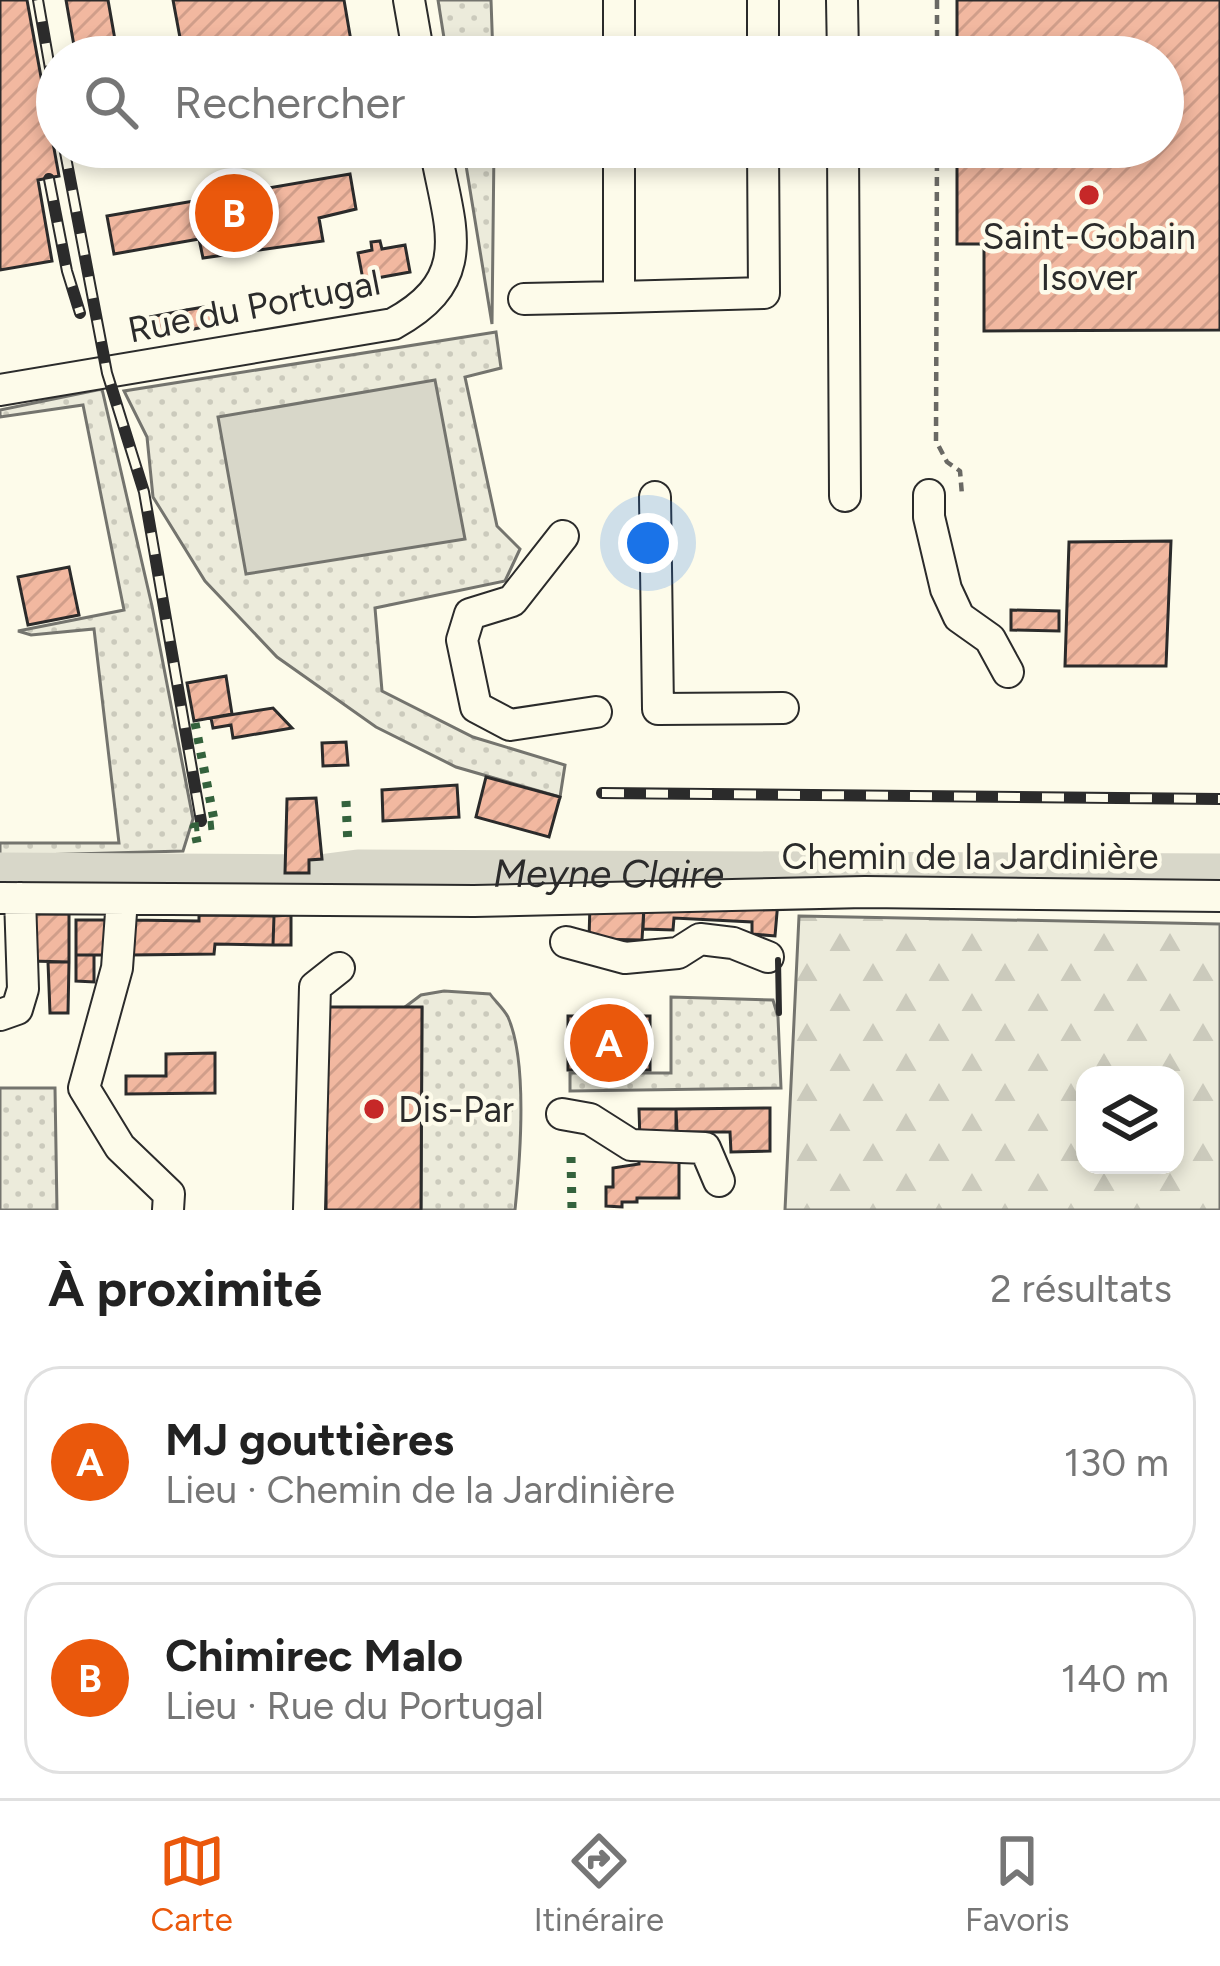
<!DOCTYPE html>
<html lang="fr">
<meta charset="utf-8">
<style>
body{margin:0;font-family:Figtree,sans-serif;background:#f2f2f2;color:#222}
.controls{position:absolute;right:36px;bottom:36px;display:grid;overflow:hidden;border-radius:24px;box-shadow:0 6px 18px #0003}
.controls button{width:108px;height:108px;display:grid;place-items:center;padding:0;border:0;border-bottom:3px solid #e0e0e0;background:#fff;color:#222;font:60px sans-serif}
.you{position:absolute;left:648px;top:543px;width:42px;height:42px;margin:-30px;border:9px solid #fff;border-radius:50%;background:#1a73e8;box-shadow:0 0 0 18px #1a73e833}
.badge{display:grid;place-items:center;width:78px;height:78px;border-radius:50%;background:#ea580c;color:#fff;font-size:39px;font-weight:700}
.pin{position:absolute;translate:-50% -50%;border:6px solid #fff;box-shadow:0 3px 12px #0006}
.list{margin:0;padding:0;list-style:none}
h2{display:flex;justify-content:space-between;align-items:center;height:156px;margin:0;padding:0 48px;font-size:51px}
h2 small{font-size:39px;font-weight:400;color:#767676}
.list li{display:grid;grid-template-columns:78px 1fr auto;gap:36px;align-items:center;box-sizing:border-box;height:192px;margin:0 24px 24px;padding:0 24px;border:3px solid #e0e0e0;border-radius:36px}
.list b{display:block;font-size:45px;white-space:nowrap}
.list p{margin:0;font-size:39px;white-space:nowrap;color:#767676}
.list em{font-size:39px;font-style:normal;color:#767676}
.icon{flex:none;width:66px;height:66px;fill:none;stroke:currentColor;stroke-width:2;stroke-linecap:round;stroke-linejoin:round}
.map{position:relative;flex:none;width:1220px;height:1210px;overflow:hidden}
.search{position:absolute;background:#fff;box-shadow:0 6px 18px #0003;left:36px;right:36px;top:36px;height:132px;display:flex;align-items:center;gap:30px;box-sizing:border-box;padding:0 42px;border-radius:66px;color:#767676;font-size:45px}
.sheet{height:588px;background:#fff}
nav{display:flex;justify-content:space-around;align-items:center;box-sizing:border-box;height:168px;border-top:3px solid #e0e0e0;background:#fff;font-size:33px;color:#767676}
nav a{display:grid;justify-items:center;gap:6px}
nav .on{color:#ea580c}
.map>svg:first-child{display:block}
.grass{fill:url(#grass-dots);stroke:#74746e;stroke-width:3}
.forest{fill:url(#forest-firs);stroke:#74746e;stroke-width:3;fill-rule:evenodd}
.water{fill:#d8d7c9;stroke:#74746e;stroke-width:3}
.lines{fill:none;stroke-linecap:round;stroke-linejoin:round}
.river{stroke:#d8d7c9;stroke-width:45}
.building{fill:url(#building-hatch);stroke:#2b2b2b;stroke-width:3}
.minor-casing{stroke:#2b2b2b;stroke-width:34}
.path{stroke:#6a6964;stroke-width:4.5;stroke-dasharray:9 6;stroke-linecap:butt}
.minor{stroke:#fdfbea;stroke-width:30}
.rail-casing{stroke:#2b2b2b;stroke-width:12}
.rail{stroke:#fdfbea;stroke-width:8;stroke-dasharray:22;stroke-linecap:butt}
.hedge{stroke:#34623c;stroke-width:9;stroke-dasharray:6 9;stroke-linecap:butt}
.wall{stroke:#2b2b2b;stroke-width:6}
.poi-dot{fill:#c62828;stroke:#fdfbea;stroke-width:4.5}
.labels{text-anchor:middle;dominant-baseline:central;stroke-width:9;stroke-linejoin:round;paint-order:stroke}
.poi-label{font-size:36px;fill:#2b2b2b;stroke:#fdfbea}
.street-label{font-size:36px;fill:#2b2b2b;stroke:#fdfbea}
.water-label{font-size:39px;font-style:italic;fill:#2b2b2b;stroke:#fdfbea}
</style>
<div class="map">
<svg width="1220" height="1210" viewBox="0 0 1220 1210">
<defs>
<pattern id="grass-dots" width="8" height="8" patternUnits="userSpaceOnUse" patternTransform="scale(3)"><rect width="8" height="8" fill="#ecebdb"/><path d="M2 2h.1M6 6h.1" fill="none" stroke="#cbcabc" stroke-width="1.8" stroke-linecap="round"/></pattern>
<pattern id="forest-firs" width="22" height="20" patternUnits="userSpaceOnUse" patternTransform="scale(3)"><rect width="22" height="20" fill="#ecebdb"/><path d="M5 1l3.5 6h-7zM16 11l3.5 6h-7z" fill="#cbcabc"/></pattern>
<pattern id="building-hatch" width="6" height="6" patternUnits="userSpaceOnUse" patternTransform="scale(3)"><rect width="6" height="6" fill="#f2b8a0"/><path d="M-1 1l2-2M0 6l6-6M5 7l2-2" fill="none" stroke="#d09e8a"/></pattern>
</defs>
<rect width="100%" height="100%" fill="#fdfbea"/>
<path class="grass" d="M438,0h53l2,57h-46z
M463,147h31l-2,177z
M496,332l5,36 -36,9 32,149 23,23 -15,32 -130,27 7,83 91,46 92,28 -5,32 -104,-30 -80,-40 -99,-70 -72,-76 -52,-84 -6,-60 -23,-46z
M102,389l50,217 41,213 -10,32 -183,5v-13h119l-25,-214 -63,6 -13,-4 106,-21 -41,-205 -83,12v-7z
M444,991l46,3c5,7 14,15 18,23 20,45 12,144 7,193h-94l1,-202 -17,-1 16,-12z
M671,997l102,3 5,17 3,71 -211,3v-18h101z
M0,1088h55l2,122h-57z"/>
<path class="forest" d="M799,916l421,8v286h-435zM1085,1075h90v90h-90z"/>
<path class="water" d="M435,380l30,159 -219,35 -28,-157z"/>
<g class="lines">
<path class="river" id="s1" d="M0,875l320,2 38,-5 862,4"/>
</g>
<path class="building" d="M0,0h27l32,176 -21,4 14,81 -52,9z
M66,0h42l10,57h-42z
M173,0h171l7,41 -95,16h-56l-3,-17 -16,3z
M957,0h263v330l-236,1v-87h-27v-97h206v-90h-206z
M350,174l6,35 -37,9 4,23 -120,17 -4,-19 -85,15 -7,-38z
M380,241l2,8 23,-4 5,27 -33,6 1,4 -14,3 -6,-32 14,-3 -1,-8z
M210,306l4,19 -25,5 -3,-20z
M186,310l3,20 -35,6 -4,-19z
M1171,541l-5,125h-101l4,-124z
M69,567l10,48 -51,10 -10,-48z
M1011,610l48,1v20l-48,-1z
M226,676l6,38 -38,7 -7,-38z
M273,708l19,20 -59,10 -2,-13 -18,3 -2,-10z
M346,742l2,23 -25,1 -1,-23z
M486,777l74,20 -11,40 -73,-20z
M457,785l2,32 -76,4 -1,-31z
M316,798l6,61 -13,1v13h-24l2,-74z
M778,901l-3,35 -23,-2v-12l-78,-4 -1,12 -30,-1 1,-23z
M590,904l54,2 -2,34 -53,-1z
M31,914h38v48l-38,-1z
M199,915l75,1 -1,29 -58,-1 -1,10 -83,1v-35l68,1z
M291,915v30h-18l1,-29z
M76,920h55v35h-55z
M76,955h18v27l-18,-1z
M48,962h21l-1,51h-18z
M327,1007h95l-1,203h-95z
M568,1016h82v54h-82z
M215,1053v40l-89,1v-18h40v-22z
M770,1108v43l-39,1 -1,-20h-53l-1,-23z
M639,1109h37v31l-36,1z
M639,1158h40v40h-42v4h-15v5l-16,-1v-19h7v-19l26,-4z"/>
<g class="lines">
<g class="minor-casing">
<path id="minor" d="M409,0l10,57
M619,0v57
M763,0v57
M842,0l1,57
M843,147l2,349
M619,297l145,-4 -1,-146
M524,299l95,-2v-150
M0,390l393,-66c84,-46 56,-97 42,-177
M929,495v22l17,72 13,28 31,22 18,33
M655,497l3,212 125,-1
M563,536l-51,65 -42,13 -8,26 14,67 34,18 86,-13
M0,898l474,3 391,-9 355,4
M122,899l-5,69 -33,120 36,59 49,47 -1,16
M566,942l59,16 53,-5 22,-14 33,4 35,14
M0,1015l17,-6 6,-20 -3,-91
M562,1114l28,5 41,26 74,3 14,33
M309,1210l6,-223 24,-19"/>
</g>
<path class="path" d="M937,0v57
M937,147l-1,294 11,21 13,9 2,24"/>
<use href="#minor" class="minor"/>
<g class="rail-casing">
<path id="rail" d="M38,0l19,108
M64,147l43,226 37,119 57,329
M49,179l18,92 13,42
M602,793l618,6"/>
</g>
<use href="#rail" class="rail"/>
<path class="hedge" d="M338,304l15,-3
M195,723l20,102 -21,2 4,20
M346,801l2,45
M571,1157l1,53"/>
<path class="wall" d="M778,960l1,53"/>
</g>
<g class="poi-dot">
<circle cx="1089" cy="195" r="12"/>
<circle cx="374" cy="1109" r="12"/>
</g>
<g class="labels">
<g class="poi-label">
<text x="1089" y="236">Saint-Gobain<tspan x="1089" dy="41">Isover</tspan></text>
<text x="398" y="1109" text-anchor="start">Dis-Par</text>
</g>
<g class="street-label">
<text transform="translate(254 306) rotate(-11)">Rue du Portugal</text>
<text x="970" y="856">Chemin de la Jardinière</text>
</g>
<g class="water-label">
<text stroke="none"><textPath href="#s1" startOffset="609">Meyne Claire</textPath></text>
</g>
</g>
</svg>
<div class="controls">
<button><svg class="icon" aria-label="layers" viewBox="0 0 24 24"><path d="M12 4l9 5-9 5-9-5zM3 14l9 5 9-5"/></svg></button>
</div>
<div class="you"></div>
<div class="pin badge" style="left:609px;top:1043px">A</div>
<div class="pin badge" style="left:234px;top:213px">B</div>
<div class="search"><svg class="icon" aria-label="search" viewBox="0 0 24 24"><circle cx="10" cy="10" r="6"/><path d="M15 15l6 6"/></svg>Rechercher</div>
</div>
<section class="sheet">
<h2>À proximité<small>2 résultats</small></h2>
<ul class="list">
<li><span class="badge">A</span><div><b>MJ gouttières</b><p>Lieu · Chemin de la Jardinière</p></div><em>130 m</em></li>
<li><span class="badge">B</span><div><b>Chimirec Malo</b><p>Lieu · Rue du Portugal</p></div><em>140 m</em></li>
</ul>
</section>
<nav>
<a class="on"><svg class="icon" aria-label="map" viewBox="0 0 24 24"><path d="M3 6l6-2 6 2 6-2v14l-6 2-6-2-6 2zM9 4v14M15 6v14"/></svg>Carte</a>
<a><svg class="icon" aria-label="directions" viewBox="0 0 24 24"><path d="M12 3l9 9-9 9-9-9zM9 14v-3h6M13 9l2 2-2 2"/></svg>Itinéraire</a>
<a><svg class="icon" aria-label="saved" viewBox="0 0 24 24"><path d="M7 4h10v16l-5-4-5 4z"/></svg>Favoris</a>
</nav>
